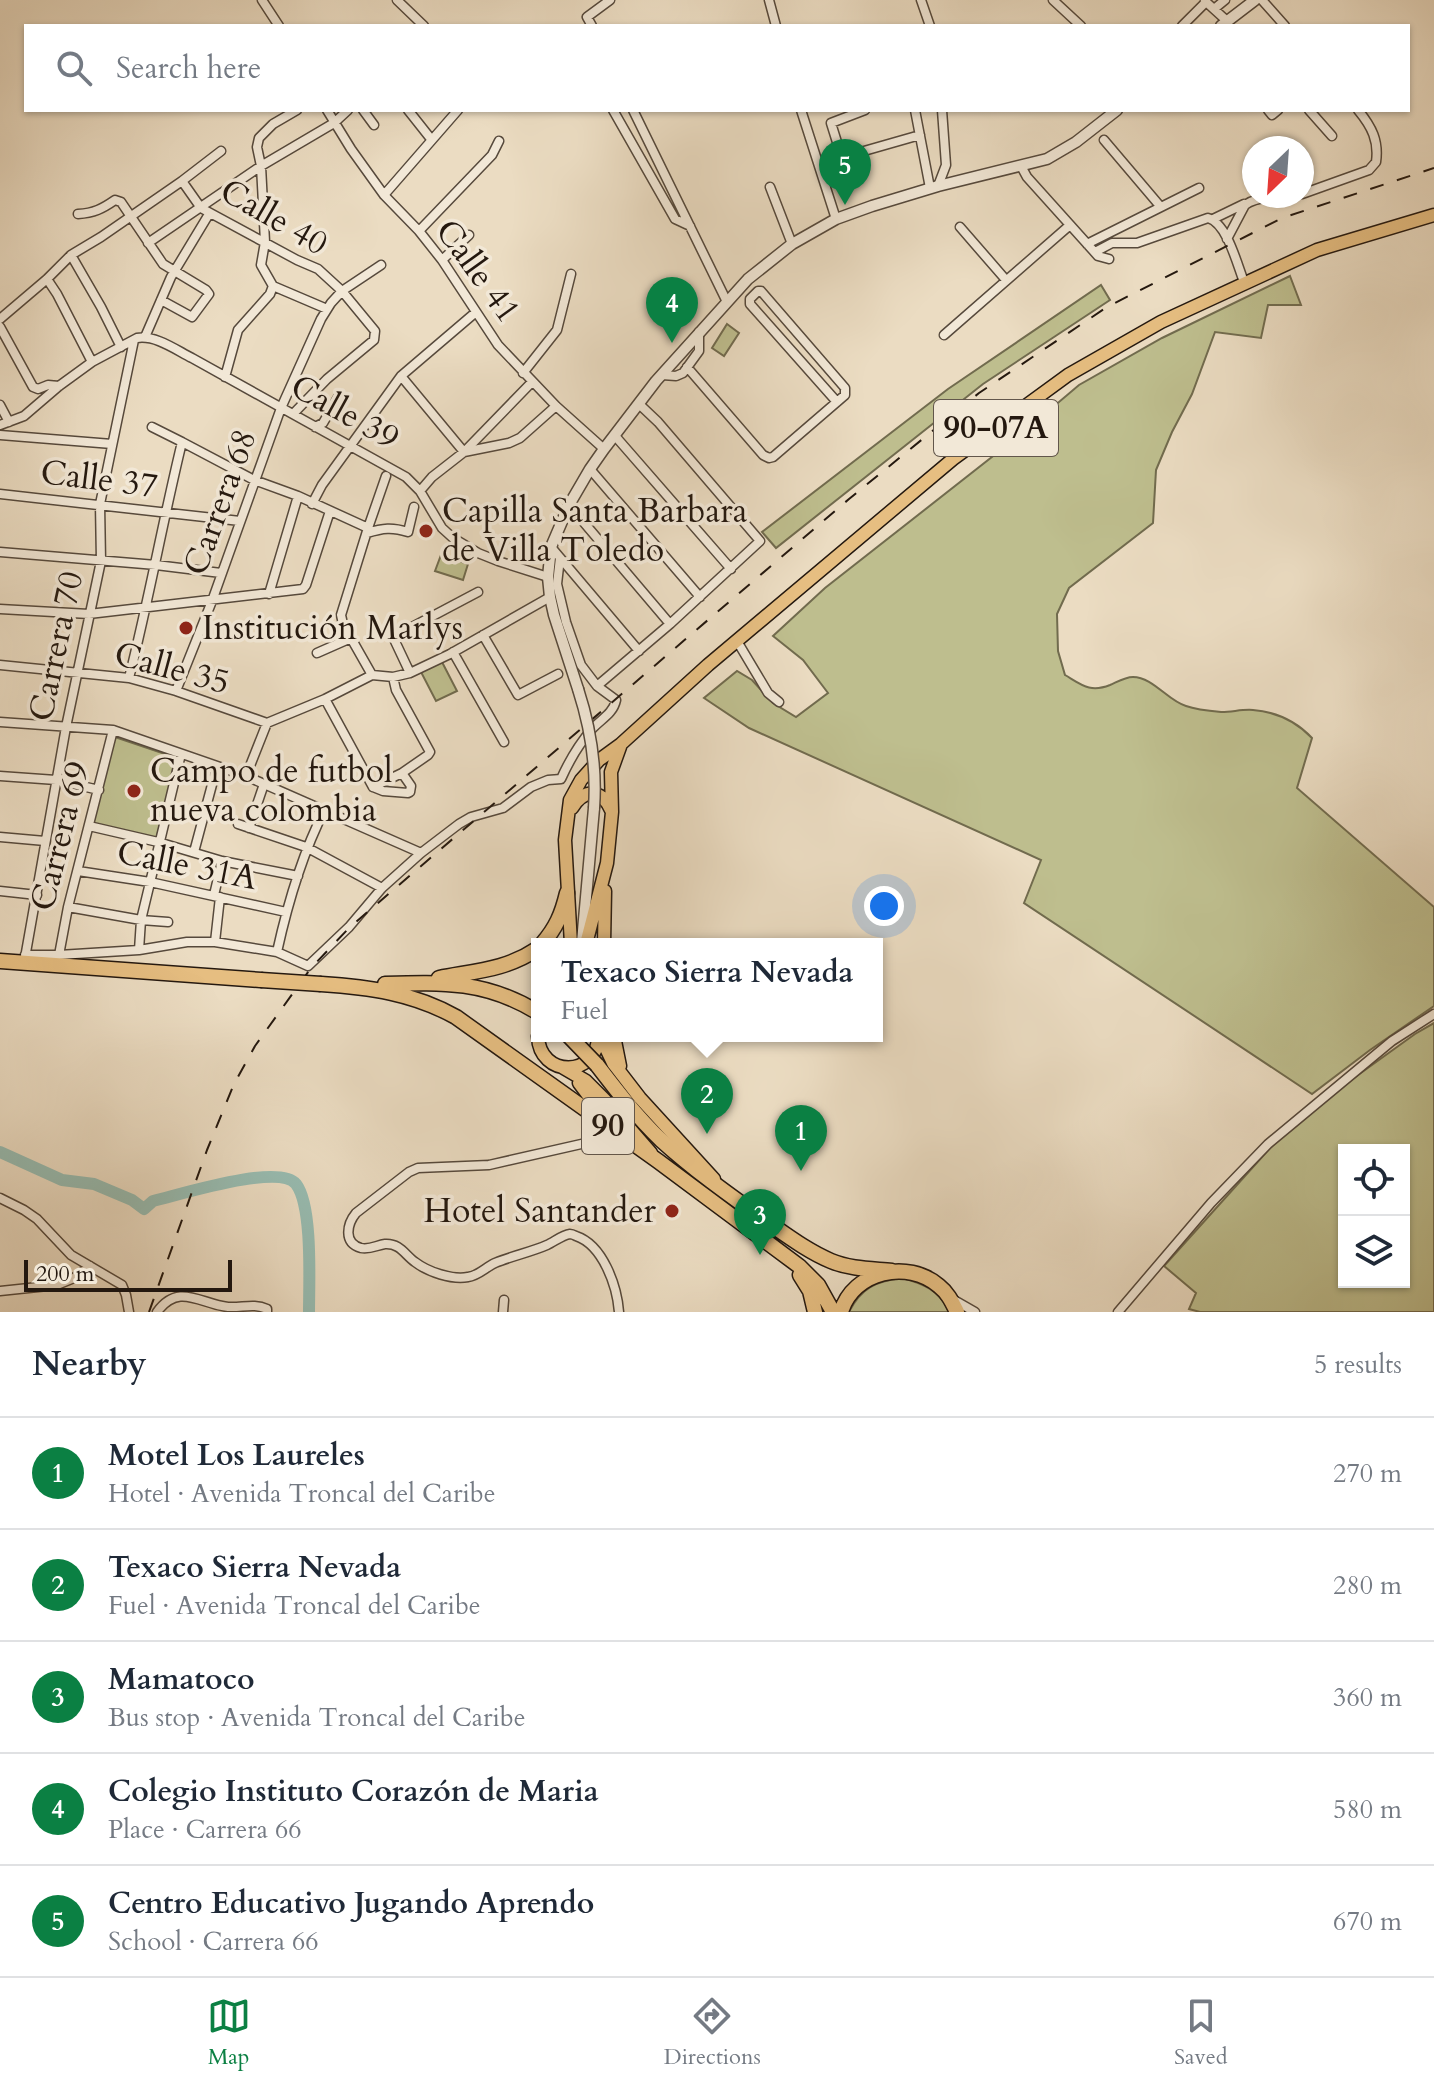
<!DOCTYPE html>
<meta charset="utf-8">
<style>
body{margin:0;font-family:Cardo,serif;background:#f6f6f7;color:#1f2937}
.controls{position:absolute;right:24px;bottom:24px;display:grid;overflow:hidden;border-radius:0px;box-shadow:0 2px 6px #0004}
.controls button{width:72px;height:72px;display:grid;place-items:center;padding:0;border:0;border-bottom:2px solid #e0e1e3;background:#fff;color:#1f2937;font:40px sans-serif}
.compass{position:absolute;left:1242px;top:136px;width:72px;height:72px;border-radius:50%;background:#fff;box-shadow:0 2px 6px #0004;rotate:205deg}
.scale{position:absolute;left:24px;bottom:20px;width:208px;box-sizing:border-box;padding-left:8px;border:4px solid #24180f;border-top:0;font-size:22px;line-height:28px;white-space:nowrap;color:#24180f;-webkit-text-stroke:6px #f2e8d7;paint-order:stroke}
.you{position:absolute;left:884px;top:906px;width:28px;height:28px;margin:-20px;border:6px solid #fff;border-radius:50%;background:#1a73e8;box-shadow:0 0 0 12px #1a73e833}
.badge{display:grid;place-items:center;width:52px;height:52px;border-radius:50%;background:#0b8043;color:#fff;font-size:26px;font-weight:700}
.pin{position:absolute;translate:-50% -66px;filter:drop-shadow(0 2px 4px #0008)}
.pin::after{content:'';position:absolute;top:42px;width:28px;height:24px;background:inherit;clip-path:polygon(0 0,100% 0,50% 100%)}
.popup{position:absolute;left:531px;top:938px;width:352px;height:104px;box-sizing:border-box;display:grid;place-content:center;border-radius:0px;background:#fff;filter:drop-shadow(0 2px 6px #0005);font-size:26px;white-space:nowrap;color:#747a83}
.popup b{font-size:30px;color:#1f2937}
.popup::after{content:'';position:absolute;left:50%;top:100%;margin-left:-16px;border:16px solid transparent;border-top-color:#fff}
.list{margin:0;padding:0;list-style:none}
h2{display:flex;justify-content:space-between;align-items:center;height:104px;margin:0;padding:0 32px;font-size:34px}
h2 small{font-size:26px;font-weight:400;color:#747a83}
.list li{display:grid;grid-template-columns:52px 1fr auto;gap:24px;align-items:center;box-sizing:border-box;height:112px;padding:0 32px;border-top:2px solid #e0e1e3}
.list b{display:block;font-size:30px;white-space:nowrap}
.list p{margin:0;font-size:26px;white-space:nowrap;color:#747a83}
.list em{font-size:26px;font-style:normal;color:#747a83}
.icon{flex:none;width:44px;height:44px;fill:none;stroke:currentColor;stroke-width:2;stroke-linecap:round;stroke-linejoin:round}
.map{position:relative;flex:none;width:1434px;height:1312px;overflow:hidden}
.search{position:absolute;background:#fff;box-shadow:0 2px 6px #0004;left:24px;right:24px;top:24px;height:88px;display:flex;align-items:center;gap:20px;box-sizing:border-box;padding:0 28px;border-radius:0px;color:#747a83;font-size:30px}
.sheet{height:664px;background:#fff}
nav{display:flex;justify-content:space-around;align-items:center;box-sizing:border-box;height:112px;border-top:2px solid #e0e1e3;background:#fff;font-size:22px;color:#747a83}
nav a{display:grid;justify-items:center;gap:4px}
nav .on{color:#0b8043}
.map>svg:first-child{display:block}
.green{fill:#bebe8e;stroke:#716b4e;stroke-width:2;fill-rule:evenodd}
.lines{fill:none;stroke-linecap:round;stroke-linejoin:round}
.river{stroke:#98bcb1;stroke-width:12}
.minor-casing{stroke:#56493c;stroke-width:11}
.tertiary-casing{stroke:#56493c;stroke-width:13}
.primary-casing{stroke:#24180f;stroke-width:15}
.trunk-casing{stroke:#24180f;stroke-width:17}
.minor{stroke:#f2e8d7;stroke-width:8}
.tertiary{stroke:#f2e8d7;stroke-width:10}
.primary{stroke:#e6be81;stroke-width:12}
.trunk{stroke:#e6be81;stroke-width:14}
.rail{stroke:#24180f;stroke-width:2;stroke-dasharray:14 14;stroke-linecap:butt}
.tertiary-bridge-casing{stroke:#56493c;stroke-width:13;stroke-linecap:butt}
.trunk-bridge-casing{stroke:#24180f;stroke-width:17;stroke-linecap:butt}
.tertiary-bridge{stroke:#f2e8d7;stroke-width:10}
.trunk-bridge{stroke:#e6be81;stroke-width:14}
.poi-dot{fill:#8f2418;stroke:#f2e8d7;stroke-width:3}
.labels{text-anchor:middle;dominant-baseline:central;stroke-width:7;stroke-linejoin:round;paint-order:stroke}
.shield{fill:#f2e8d7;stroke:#62564b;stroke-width:2}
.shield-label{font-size:32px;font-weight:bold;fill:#24180f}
.street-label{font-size:34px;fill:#24180f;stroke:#f2e8d7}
.poi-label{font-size:34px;fill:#24180f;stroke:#f2e8d7;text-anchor:start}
</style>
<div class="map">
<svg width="1434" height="1312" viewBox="0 0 1434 1312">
<rect width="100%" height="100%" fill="#ebdcc2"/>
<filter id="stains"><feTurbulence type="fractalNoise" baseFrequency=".0025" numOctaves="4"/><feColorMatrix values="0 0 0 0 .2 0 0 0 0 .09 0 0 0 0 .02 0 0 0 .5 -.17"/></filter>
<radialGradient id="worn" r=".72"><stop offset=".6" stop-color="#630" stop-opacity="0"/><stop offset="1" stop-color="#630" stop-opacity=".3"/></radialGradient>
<path class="green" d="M1290,276l11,29h-33l-7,33 -46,-6 -23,62 -20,38 -16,38 -3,53 -84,65 -12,26 1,37 7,24c17,10 25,18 45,10 7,-3 15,-8 23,-8 20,0 35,24 53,29 11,4 24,5 36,6 10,0 21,-3 31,-2 24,2 43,11 59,28l-15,50 137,119v99l-64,44 -58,44 -288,-191 17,-43 -292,-132 -45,-30 33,-27 15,9 21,23 23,14 32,-24 -25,-33 -30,-24 52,-48 195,-153 59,-50 83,-47z
M1101,285l9,15 -127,84 -207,164 -14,-16 186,-143z
M727,324l12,9 -15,23 -12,-8z
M441,555l27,9 -5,16 -28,-9z
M442,662l15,29 -21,10 -15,-29z
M112,736l65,22 -21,82 -64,-17z
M1434,1023v289h-234l-11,-3 7,-16 -32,-27 118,-131 33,-29 100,-72zM1344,1150h60v132h-60z
M902,1278c20,5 39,13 47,34h-100c12,-24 27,-31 53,-34z"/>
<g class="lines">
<path class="river" d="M0,1152l62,28 32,4 38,16 12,9 9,-8c26,-6 126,-38 143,-17 17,22 13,100 13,128"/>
<g class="minor-casing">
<path id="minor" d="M262,0l17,26
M397,0l27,26
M769,0l7,26
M921,0l9,26
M1053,0l28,26
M1262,0l23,26
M1205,1l22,20
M1214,9l11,-9
M592,26l-5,-9 23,-17
M1182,26l24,-24
M327,110l24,39 33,46 35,36 23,29 56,85 58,61 48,43
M363,110l11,15
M408,110l23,29
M613,110l62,109 15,7
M633,110l94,192
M801,110l35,109
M865,110l-34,13 10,32 2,2 77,-22
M915,110l15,78
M1268,110l4,5 6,-5
M1309,110l23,26
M1104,140l56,66
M1021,166l6,11 71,79 11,3
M182,181l19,27 96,52 21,9 24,22 33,40 -1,9 -47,39 -34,35
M938,186l8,-21 -4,-55
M770,187l22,57
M1302,194l67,-24 7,-8c3,-21 -4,-35 -18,-52
M384,195l74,-85
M78,214c16,-1 24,-5 37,-14l6,2 42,62 43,26 3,4 -17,23 -31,-17
M1213,219l31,-15
M960,227l46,53
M419,231l73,-76 7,-14
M1227,239l18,-34c9,-7 21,-7 32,-9
M148,243l113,-77 73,-43 14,-13
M1087,244l112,-56
M1095,252l17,-9h25l71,-25c19,5 29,46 36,64
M71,255l30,52 20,40
M442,260l27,-25
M47,279l10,15 35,68
M273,286l54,23
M0,319l47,-40 24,-24 30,-18 81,-56 39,-30
M0,327l33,60 5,2 10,-4 11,1
M944,335l126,-110
M145,337l26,-60 38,-63
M687,367l76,88 6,3 4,-1 72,-62v-7l-84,-97h-3l-8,8v5l87,98
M523,373l34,-43 14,-56
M662,375l14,1 7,-3 16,-22v-19
M401,376l63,76 45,-9 11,-5 36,-32
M225,377l13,-47 32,-36 3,-8 -12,-21 4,-23 -4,-76 -4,-19 2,-9 14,-14 24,-14
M0,405l9,17
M0,425l24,-9 35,-30 33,-24 45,-24c19,-3 39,12 55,20l214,119 14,14 22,37 11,10 25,15 20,8 50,16
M152,427l30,15
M315,427l8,-4 17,-29
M0,435l112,9
M616,437l115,132
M590,469l110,128
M420,491l12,-14 32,-25 68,-70
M0,494l240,27
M312,504l10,-19 79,-109 75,-64
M569,505l101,119
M367,533c16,-5 25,-6 41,-1l6,-25
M551,547l88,104
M0,552l156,13 65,8
M269,594l29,-98
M0,609l89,5 214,-25 3,-4 24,-74
M483,635l35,60 40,-21
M737,641l31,52 11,9
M453,652l51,90
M317,653l34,-15
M0,665l129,13 47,13 91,32 58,-24 47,-24 21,2 17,-4 40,-19 100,-57
M410,673l-17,-36 85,-45
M372,675l-29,-51 -2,-9 27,-87 18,-52
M129,678c20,-79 34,-158 53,-236l72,38 44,16 70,32
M597,686l73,-62 90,-83 -102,-119 -19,-18
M176,691l36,-90 69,-193 40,-89 10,-16 11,-12 39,-26
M325,699l48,88
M0,722l113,8 133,46 175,77
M0,776l56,4 43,10
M246,776l21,-53
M373,787l29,-14 26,-18 2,-3 -34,-62 -3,-13
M373,787l10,4 25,2 2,-1 1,-6 -9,-13
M238,824l68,23 76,41
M89,826l69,16 64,19 76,15
M249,828l15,-44
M0,837l45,4
M194,852l23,-86
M78,871l72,11 136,30
M0,891l37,4
M214,895l8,-34
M68,907l73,13 27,2
M215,942l5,-45
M139,950l2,-30 40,-166
M277,952c11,-50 25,-98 48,-143
M25,955h34l80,-5 48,-8h28l62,10 31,14 41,-39 33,-39 39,-35 38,-29 12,-7 32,-9 28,-21 17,-7 13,-1c8,-18 18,-35 31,-50 9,-10 21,-15 24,-29l-19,-14 -16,-21 -15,-43 -9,-38 3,-26
M59,955l9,-48 45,-177
M25,958l41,-231 35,-166 -1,-57 34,-164
M0,1198l24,12 13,9 34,36 51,30 4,10 3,17
M0,1291l57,-6 17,-7 16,-12
M954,1300l21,12
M157,1312c22,-30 43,-8 71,-5 14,1 26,-4 39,2v3
M503,1312l1,-12
M619,1312c-2,-26 -16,-67 -43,-76 -2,-1 -4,-2 -6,-2 -8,1 -16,8 -23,11 -16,7 -35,11 -52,18 -9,4 -17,13 -27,14 -16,3 -40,-5 -53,-15 -10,-7 -15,-19 -30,-18 -8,1 -15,6 -24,4 -18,-5 -14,-24 -5,-35l53,-41 9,-4 71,-3 132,-30
M1118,1312l93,-109 57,-59 124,-103 42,-27"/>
</g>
<g class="tertiary-casing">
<path id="tertiary" d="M1221,26l34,-26
M578,689l-24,-74 -4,-18 -2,-20 3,-30 18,-42 21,-36 14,-20 52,-68 92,-102 44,-35 44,-25 36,-13 66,-20 109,-27 29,-17 41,-32
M582,942l12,-134"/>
</g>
<g class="primary-casing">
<path id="primary" d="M572,808c12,-19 29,-20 39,2
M571,944l-6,-104 5,-40 11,-20 18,-20 22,-16 87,-79 245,-206 115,-84 93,-53 156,-72 117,-35
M586,944l21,-81 5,-51 -1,-40 9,-25
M604,944l1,-53
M538,1036c1,42 60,42 60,0
M600,1036l13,27 27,35 74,81
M614,1036l6,30
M562,1067l24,14 18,18 47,54
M579,1083l15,20 2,15"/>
</g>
<g class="trunk-casing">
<path id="trunk" d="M542,944c14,-16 20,-30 25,-51
M0,961l261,19
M439,978c36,-7 67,-8 98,-29
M321,984c48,3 92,9 135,33l202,144 141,105 19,19 15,27
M385,984c59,-2 101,-3 152,28
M597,1065c20,26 40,52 64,75 32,29 67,54 102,79 22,15 44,32 68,42 19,8 41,8 61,10
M800,1275l10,16 5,21
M841,1312c12,-41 67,-53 98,-26 9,7 13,16 18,26"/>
</g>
<use href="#minor" class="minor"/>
<use href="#tertiary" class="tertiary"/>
<use href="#primary" class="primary"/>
<use href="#trunk" class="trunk"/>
<path class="rail" d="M149,1312l58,-162 27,-66 21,-38 56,-78 39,-41 499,-428 130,-106 128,-86 175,-89 152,-50"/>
<g class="tertiary-bridge-casing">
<path id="tertiary-bridge" d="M578,689c13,40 19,77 16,119"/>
</g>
<g class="trunk-bridge-casing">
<path id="trunk-bridge" d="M261,980l60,4
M569,1036l28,29"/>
</g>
<use href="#tertiary-bridge" class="tertiary-bridge"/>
<use href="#trunk-bridge" class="trunk-bridge"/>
</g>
<g class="poi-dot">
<circle cx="426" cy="531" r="8"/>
<circle cx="186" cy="628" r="8"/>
<circle cx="134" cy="791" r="8"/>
<circle cx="672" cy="1211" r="8"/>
</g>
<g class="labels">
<g class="shield">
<rect x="934" y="400" width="124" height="56" rx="6"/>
<rect x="582" y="1098" width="52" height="56" rx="6"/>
</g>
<g class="shield-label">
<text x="996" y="428">90-07A</text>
<text x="608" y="1126">90</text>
</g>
<g class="street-label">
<text transform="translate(274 217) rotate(30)">Calle 40</text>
<text transform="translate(478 271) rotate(54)">Calle 41</text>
<text transform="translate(345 412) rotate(29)">Calle 39</text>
<text transform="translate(99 479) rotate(7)">Calle 37</text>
<text transform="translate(220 502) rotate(-70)">Carrera 68</text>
<text transform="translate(56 646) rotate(-78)">Carrera 70</text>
<text transform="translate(172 668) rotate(15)">Calle 35</text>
<text transform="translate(60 836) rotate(-76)">Carrera 69</text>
<text transform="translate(187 865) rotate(11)">Calle 31A</text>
</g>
<g class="poi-label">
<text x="442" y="511">Capilla Santa Barbara<tspan x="442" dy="39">de Villa Toledo</tspan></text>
<text x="202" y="628">Institución Marlys</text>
<text x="150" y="771">Campo de futbol<tspan x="150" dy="39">nueva colombia</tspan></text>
<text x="656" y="1211" text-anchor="end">Hotel Santander</text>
</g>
</g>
<rect width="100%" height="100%" filter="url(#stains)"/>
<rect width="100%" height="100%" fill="url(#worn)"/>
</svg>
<div class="controls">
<button><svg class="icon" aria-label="locate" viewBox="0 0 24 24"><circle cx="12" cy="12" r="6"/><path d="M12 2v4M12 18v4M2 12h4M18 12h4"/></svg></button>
<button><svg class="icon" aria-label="layers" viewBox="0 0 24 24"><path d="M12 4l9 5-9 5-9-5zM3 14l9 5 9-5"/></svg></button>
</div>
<svg class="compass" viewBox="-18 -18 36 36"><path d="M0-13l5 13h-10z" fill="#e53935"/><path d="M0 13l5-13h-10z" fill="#747a83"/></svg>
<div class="scale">200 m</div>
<div class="you"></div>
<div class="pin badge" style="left:801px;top:1171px">1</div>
<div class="pin badge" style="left:707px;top:1134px">2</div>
<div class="popup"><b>Texaco Sierra Nevada</b>Fuel</div>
<div class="pin badge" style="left:760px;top:1255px">3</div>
<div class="pin badge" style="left:672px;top:343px">4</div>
<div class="pin badge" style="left:845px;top:205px">5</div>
<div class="search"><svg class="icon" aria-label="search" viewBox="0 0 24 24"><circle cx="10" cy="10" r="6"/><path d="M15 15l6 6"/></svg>Search here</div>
</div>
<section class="sheet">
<h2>Nearby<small>5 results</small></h2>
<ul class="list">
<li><span class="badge">1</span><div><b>Motel Los Laureles</b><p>Hotel · Avenida Troncal del Caribe</p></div><em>270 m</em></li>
<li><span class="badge">2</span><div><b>Texaco Sierra Nevada</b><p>Fuel · Avenida Troncal del Caribe</p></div><em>280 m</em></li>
<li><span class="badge">3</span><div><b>Mamatoco</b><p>Bus stop · Avenida Troncal del Caribe</p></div><em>360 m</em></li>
<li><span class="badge">4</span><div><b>Colegio Instituto Corazón de Maria</b><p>Place · Carrera 66</p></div><em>580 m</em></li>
<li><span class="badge">5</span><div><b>Centro Educativo Jugando Aprendo</b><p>School · Carrera 66</p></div><em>670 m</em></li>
</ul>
</section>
<nav>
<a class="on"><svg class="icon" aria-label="map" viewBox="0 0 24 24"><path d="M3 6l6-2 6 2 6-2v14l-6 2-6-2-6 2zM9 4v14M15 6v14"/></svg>Map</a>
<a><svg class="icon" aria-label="directions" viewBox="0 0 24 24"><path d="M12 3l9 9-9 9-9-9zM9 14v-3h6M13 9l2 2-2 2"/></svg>Directions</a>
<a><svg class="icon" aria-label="saved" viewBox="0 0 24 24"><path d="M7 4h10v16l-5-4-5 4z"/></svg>Saved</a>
</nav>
